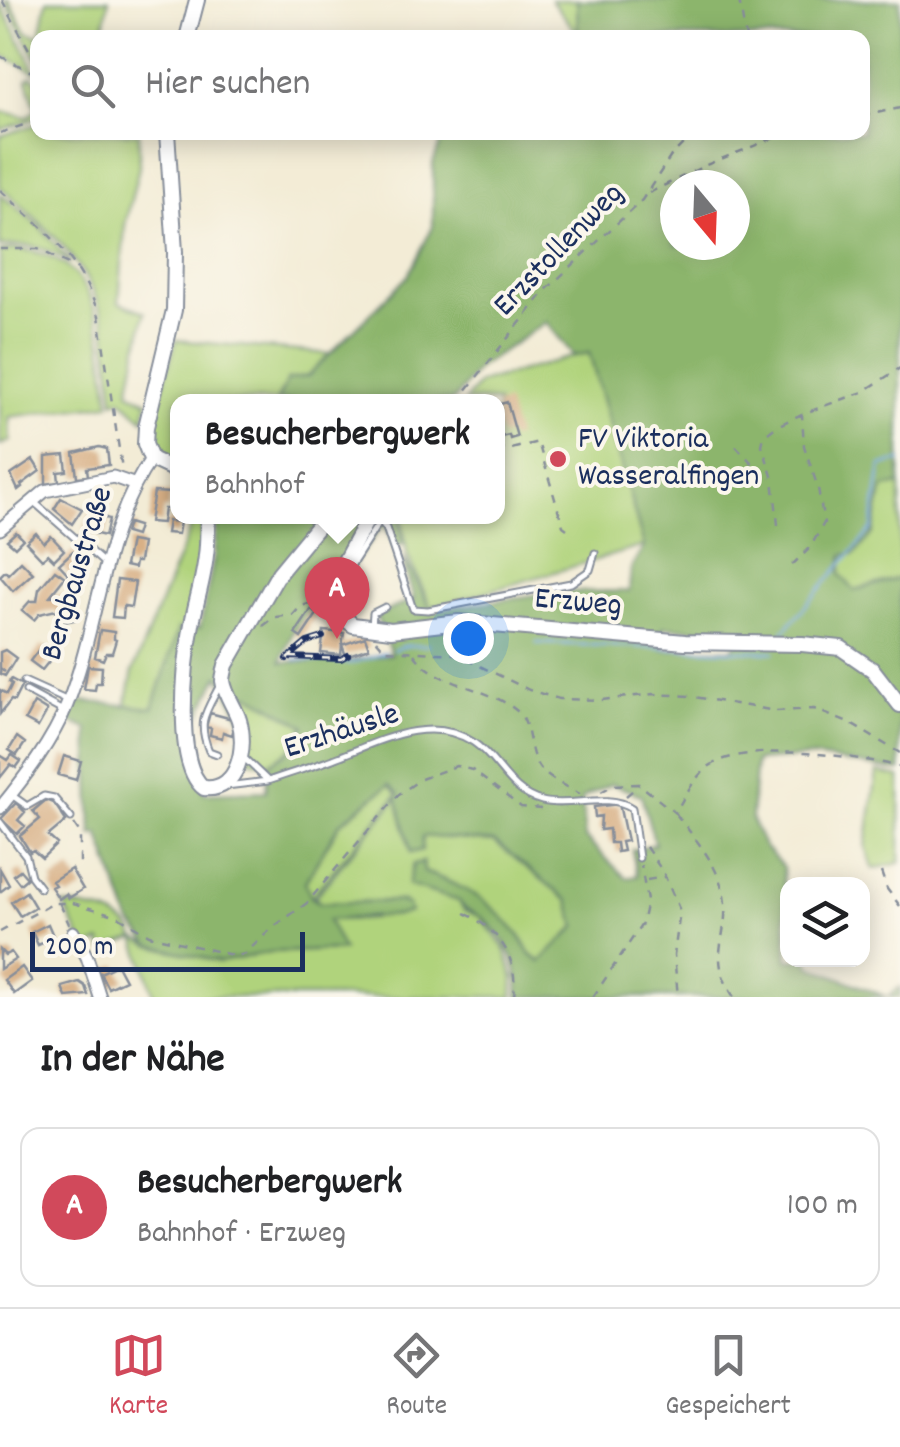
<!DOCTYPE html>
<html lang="de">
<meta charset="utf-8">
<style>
body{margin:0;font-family:Dekko,sans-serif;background:#f2f2f2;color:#202124}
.controls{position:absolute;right:30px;bottom:30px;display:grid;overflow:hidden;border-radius:20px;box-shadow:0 5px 25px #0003}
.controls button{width:90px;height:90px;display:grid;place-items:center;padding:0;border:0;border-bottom:2px solid #e0e0e0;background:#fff;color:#202124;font:50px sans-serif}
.compass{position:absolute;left:660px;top:170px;width:90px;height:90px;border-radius:50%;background:#fff;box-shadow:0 5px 25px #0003;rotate:161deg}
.scale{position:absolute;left:30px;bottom:25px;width:275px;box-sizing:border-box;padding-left:10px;border:5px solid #1b2f5e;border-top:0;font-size:28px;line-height:35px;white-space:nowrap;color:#1b2f5e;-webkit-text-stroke:8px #fbf7ec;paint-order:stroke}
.you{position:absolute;left:468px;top:638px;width:35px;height:35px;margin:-25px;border:8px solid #fff;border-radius:50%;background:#1a73e8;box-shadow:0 0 0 15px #1a73e833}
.badge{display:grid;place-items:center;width:65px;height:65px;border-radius:50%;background:#d1495b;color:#fff;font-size:32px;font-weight:700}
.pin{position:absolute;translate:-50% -82px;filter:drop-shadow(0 2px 5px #0008)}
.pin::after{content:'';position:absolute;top:52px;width:35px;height:30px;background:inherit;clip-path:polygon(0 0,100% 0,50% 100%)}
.popup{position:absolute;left:170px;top:394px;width:335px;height:130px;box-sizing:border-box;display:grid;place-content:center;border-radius:20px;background:#fff;filter:drop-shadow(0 2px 8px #0005);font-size:32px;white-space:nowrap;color:#757577}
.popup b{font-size:38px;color:#202124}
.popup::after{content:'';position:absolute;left:50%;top:100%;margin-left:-20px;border:20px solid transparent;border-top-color:#fff}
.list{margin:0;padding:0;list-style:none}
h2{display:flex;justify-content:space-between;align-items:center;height:130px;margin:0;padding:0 40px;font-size:42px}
h2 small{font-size:32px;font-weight:400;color:#757577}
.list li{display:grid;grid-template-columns:65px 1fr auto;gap:30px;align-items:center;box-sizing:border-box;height:160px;margin:0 20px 20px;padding:0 20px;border:2px solid #e0e0e0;border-radius:20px}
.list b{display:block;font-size:38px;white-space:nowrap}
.list p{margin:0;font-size:32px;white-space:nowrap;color:#757577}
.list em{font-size:32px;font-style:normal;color:#757577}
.icon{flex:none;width:55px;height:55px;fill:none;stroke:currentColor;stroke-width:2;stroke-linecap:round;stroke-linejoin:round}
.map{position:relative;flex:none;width:900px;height:997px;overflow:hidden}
.search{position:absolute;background:#fff;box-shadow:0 5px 25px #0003;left:30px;right:30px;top:30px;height:110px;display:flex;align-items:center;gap:25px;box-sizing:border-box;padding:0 35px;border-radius:20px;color:#757577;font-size:38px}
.sheet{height:310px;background:#fff}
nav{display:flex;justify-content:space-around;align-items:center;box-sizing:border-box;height:140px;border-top:2px solid #e0e0e0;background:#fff;font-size:28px;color:#757577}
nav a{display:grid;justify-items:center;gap:5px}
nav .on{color:#d1495b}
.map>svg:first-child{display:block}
.green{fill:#b0d37c;stroke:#66816d;stroke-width:2.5}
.forest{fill:#8cb56c;stroke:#547265;stroke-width:2.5;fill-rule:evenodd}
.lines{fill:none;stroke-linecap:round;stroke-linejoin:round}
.stream{stroke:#79aae4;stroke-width:2.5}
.building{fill:#d8b086}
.service-casing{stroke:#878e9a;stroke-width:9}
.minor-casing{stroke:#878e9a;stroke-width:15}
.tertiary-casing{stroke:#878e9a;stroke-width:18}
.path{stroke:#878e9a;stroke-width:2.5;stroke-dasharray:8 8;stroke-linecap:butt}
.service{stroke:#fff;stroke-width:5}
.minor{stroke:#fff;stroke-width:11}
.tertiary{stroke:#fff;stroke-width:14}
.rail-casing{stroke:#1b2f5e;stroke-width:6}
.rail{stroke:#fbf7ec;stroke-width:2.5;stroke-dasharray:8;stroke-linecap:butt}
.poi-dot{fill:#d1495b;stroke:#fbf7ec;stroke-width:4}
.labels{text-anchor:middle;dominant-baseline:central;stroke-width:8;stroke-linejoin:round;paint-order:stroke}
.street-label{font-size:32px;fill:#1b2f5e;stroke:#fbf7ec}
.poi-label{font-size:32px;fill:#1b2f5e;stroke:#fbf7ec;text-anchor:start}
</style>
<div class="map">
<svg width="900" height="997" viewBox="0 0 900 997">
<rect width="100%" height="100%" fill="#fbf7ec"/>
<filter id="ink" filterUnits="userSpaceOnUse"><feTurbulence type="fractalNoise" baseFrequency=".01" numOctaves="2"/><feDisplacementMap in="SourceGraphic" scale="20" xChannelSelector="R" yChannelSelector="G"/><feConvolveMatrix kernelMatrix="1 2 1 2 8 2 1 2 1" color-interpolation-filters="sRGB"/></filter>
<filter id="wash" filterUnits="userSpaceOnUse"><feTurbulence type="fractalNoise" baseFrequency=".0048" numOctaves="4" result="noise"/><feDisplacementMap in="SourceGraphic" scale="40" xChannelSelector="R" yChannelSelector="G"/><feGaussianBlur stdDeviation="2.25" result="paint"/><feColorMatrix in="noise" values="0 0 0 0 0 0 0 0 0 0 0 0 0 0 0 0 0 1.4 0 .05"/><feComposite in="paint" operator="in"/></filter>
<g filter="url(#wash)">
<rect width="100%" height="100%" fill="#f3ecd6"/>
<path class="green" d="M5,0h4l18,32 13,4 7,-36h62l-7,37 -64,1 -1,22z
M551,0h26l1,34z
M0,3l37,70 -37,-19z
M32,76l5,5v37l-37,12v-19l27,6 9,-7 -9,-30z
M37,124l1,8 101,1v34l-14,58 -6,77 26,10 -16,80 19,9 -4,18 -23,-20 -7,2c-3,-25 -5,-53 -10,-78 -14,-60 -59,-97 -104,-136v-51z
M0,194l39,32 32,37c-23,-15 -43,-21 -71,-16z
M13,249c91,4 86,85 97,155l-101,13 1,24 -10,4v-193z
M176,340l155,14 -23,22 -21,4 -10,21 -100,1v64c-17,-7 -24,-12 -28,-31z
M589,352l55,194 -213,62 -24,-54 -5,-37 95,-1v-114l-32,-1 14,-18z
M900,485v93l-46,13 -14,-17 3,-19 30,-22 10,-45z
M195,517h8l-2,45 -14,67 -9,1 -25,79 -27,-4 7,-34z
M248,693l57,33 -15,24 -22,14 -20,-4 -2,-30 -9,-20z
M877,772l23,5v86l-27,6 -7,-23z
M389,785l9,9 -87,103 -6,-15 35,-59z
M397,798l14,54 11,-16 73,6 74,59 7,26 -35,35c-14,-8 -14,-19 -25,-30 -31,-31 -50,-45 -92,-60l-1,-9 -14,22 50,16 5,9 16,6 25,33 9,29 -1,19h-358l-20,-59 -32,12 -2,-8 -16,6 -21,-43c23,3 63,7 71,33l15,7 69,17 52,-10 71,-2 -15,-30 45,-1 28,-18 -80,2 -5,-6z"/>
<path class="forest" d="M577,0h323v485l-17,3 -10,45 -18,21 -12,1 -3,19 14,16 46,-12v193l-86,-14 -58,4 -5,57 13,28 19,21 5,92 20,1 3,6 76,31 13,-10v10h-382c3,-31 -11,-57 -34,-78 -10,-8 -19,-7 -25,-18l-51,-16 5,-21 10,-2 1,10c42,16 63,25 92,60 10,11 11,22 24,30l36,-35 -7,-26 -74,-59 -72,-6 -1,14 -11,3 -14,-55 2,-4 -10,-9 -49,38 -35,59 6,15 9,6 80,-2 8,4 2,7 -10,3 -72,5 15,30 -72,2 -51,10 -70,-17 -20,-24 -31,-87 -7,1 -4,-106 -23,-9 7,-20 81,8 25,-79 22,-1 14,-71 3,-40h183l4,27 -9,2 -11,-22 -54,71 -20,13 -17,24 -12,30 66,-1 44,-7 -15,-38 38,-17 -10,-33 1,-7 27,52 121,-19 76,-1 2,-22 13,-23 -55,-193 -15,3 -28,-34 -68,46 -25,33h-176l10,-21 21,-4 100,-100 25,-50v-63l11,-30 418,-1v-94l-318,-1 34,-3zM675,185h60v60h-60zM663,627l80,6 1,1 -12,15h-69zM219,675l18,35 12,-16 56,32 -15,24 -22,14 -2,27 -62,2 -8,-70zM611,784l30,11 14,49 -23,6 5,26 -11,2 -41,-40 -3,-40z"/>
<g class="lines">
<path class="stream" d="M783,632l89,-103 9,-63 19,-5
M536,643l238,9
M456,644h17
M394,650l11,-4 23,-1
M294,659l58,4 33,-10"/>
</g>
<g id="blocks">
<path class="building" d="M507,402l10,35 -7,2 -1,-4 -8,2 -4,-13v-19z
M99,447l8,2 2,16 -22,3 1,8 -11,1 -3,-24z
M65,455l2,16 -9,1 1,10 -13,2v-27z
M33,460l7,11 -19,14 1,2 -4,3 -7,-15z
M154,492l16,1 -1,16h-5l-2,14 -13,-1z
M61,498l21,11 -10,15 -18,-15z
M90,514l19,5 -4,17 -21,-5z
M168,521l12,1 -2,12 -12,-1z
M128,523l10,3 -3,10 -10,-3z
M16,532l7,7 -8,8 -8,-7z
M36,533l8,10 7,-7 13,14 -10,10 -6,-6 -6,5 -16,-17z
M130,541l12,2 -3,19h-4l-1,6 -9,-2z
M73,551l13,14 -14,13 -13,-14z
M21,561l12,12 -20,18 -13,-15 5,-5 3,3z
M55,570l10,7 -15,19 24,-1 4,24 -19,4 -3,-13 -17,4 -5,6 -12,-10 8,-9h7l2,-12z
M117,580l18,2 -4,25 -7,-1 -1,12 -11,-1z
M311,610l6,4 -16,24 -6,-4z
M100,630l14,2v7l2,1 -4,13h-6l-3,7 -8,-3z
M324,631l20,2 -2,12 23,-8 4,11 -23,8 -4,-11 -1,10 -20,-2z
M42,645l12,10 -12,15 -12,-9z
M5,650l11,8 -11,18 -5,-2v-5l5,3 -5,-4v-16z
M88,666l14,1 -1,16h-5l-1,7 -11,-1z
M11,679l11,6 -8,16 -3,-1 -11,14v-24l7,4 5,-10 -3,-2z
M34,703l13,8 -9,16 -13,-7z
M210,713l26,7 -4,15 -9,-3 -1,6 -12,-3 1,-7 -5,-1z
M17,737l8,6 -8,12 -8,-5z
M0,755l8,5 4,-5 9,6 -5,7 -5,-4 -11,14z
M64,756l17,5 -5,19 -18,-5z
M46,800l8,3 12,18 -18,15 9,8 -15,14 -9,-8 -3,2 -10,-16 20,-17 -7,-8z
M16,803l9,9 -7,8 7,6 -8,8 -16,-15z
M619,804l8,37 -6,1 2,9 -6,1 -1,-9h-6l-1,-14 -9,1 1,-14 -6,1 -1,-10z
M0,869l9,16 -9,7z
M71,869l12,20 -14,9 -3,-4 -7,5 -8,-12 4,-2 -3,-4z
M20,870l7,8 -7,6 -7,-9z
M26,892l9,15 -15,9 -9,-14z
M48,924l6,14 -16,7 -6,-13z
M0,950l5,5 6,-3 5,7 -16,10z
M117,965l8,15 -17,8 -8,-15z
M22,967l10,14 -18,13 -10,-14z
M79,982l6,4 3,9 -22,2 -4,-10z"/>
</g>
</g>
<g filter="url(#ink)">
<use href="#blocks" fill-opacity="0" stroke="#878e9a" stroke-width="2.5"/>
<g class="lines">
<g class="service-casing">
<path id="service" d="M34,502l71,62
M380,521l6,7 27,81 15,1 143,-27 19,-13 5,-17
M344,577l39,-61
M372,626l1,-13 12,-6
M24,681l42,19
M26,691l35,19
M217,754l-8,-3c-12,-29 -4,-38 10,-64
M242,756l26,25c22,-8 44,-14 65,-22 43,-16 96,-46 140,-17 26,17 36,51 69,59 27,7 67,-9 90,7l7,50
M226,786l42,-5
M13,796l14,10 17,-10 10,2 17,20
M0,822l26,34 5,20 9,12"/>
</g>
<g class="minor-casing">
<path id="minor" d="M0,529l45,-38 68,-14 20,7
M0,808c25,-31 52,-66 67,-103 32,-80 34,-174 84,-246
M73,932l14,25 13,40"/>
</g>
<g class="tertiary-casing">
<path id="tertiary" d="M187,38l10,-38
M167,132l8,120 -1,58 -28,117 -1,17 6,15 26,12
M208,516c-1,13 0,27 -2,39 -2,23 -10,46 -14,69 -7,36 -19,141 12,164 35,4 43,-42 35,-68 -4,-13 -14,-25 -16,-39 0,-4 2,-11 3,-16l53,-92 47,-57
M369,516l-28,52 -8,23 6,23 14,11 38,5 68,-8 226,20 117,2 39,4 32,22 27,35"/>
</g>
<path class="path" d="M2,0l36,66
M739,0l7,38
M0,56l38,19
M862,116l38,-8
M0,133l38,-13
M0,190c45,41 80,66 99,126l23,153
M649,193l57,-28 83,-33
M0,249h38l40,20
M457,402l89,-112 96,-90 29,-44 24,-24
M497,446l10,4 31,-8 25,84 4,3
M736,446l28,30 7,2
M778,525l-5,-46 -11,-34 2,-9 13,-10 25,-12 61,-22 37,-24
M792,565l18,-17 14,-25 -6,-35 -14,-42 -2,-31
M263,626l12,-9 18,-2 8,-9 21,-5
M376,640l9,10 70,4 74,36 30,9 43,1 52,-6 35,2 87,15 38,-2 37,15 49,29
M414,654c23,33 72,31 103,57 15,12 10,42 23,58 10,11 27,18 40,25
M601,792l12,-7 26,-1 36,29c9,-15 18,-34 32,-45 33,-28 153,-12 193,-1
M626,796l13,-11
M676,814c20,26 42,50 48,82 7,40 -19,58 10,101
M74,824l6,9v32
M646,847l17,25 17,39 -6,44 4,42
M881,872l6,17 13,17
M647,880l17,-3
M60,904l9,20
M465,913c35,18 53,44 49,84
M0,932l54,-29h19l45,13 31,19 87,21 9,-2 27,-26 35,-25 92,-109 22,-15 35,-13 16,4 49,37 20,2
M593,997l49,-73 5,-23 -6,-36"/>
<use href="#service" class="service"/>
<use href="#minor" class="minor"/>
<use href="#tertiary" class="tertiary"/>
<g class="rail-casing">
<path id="rail" d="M290,657l51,2 7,-4
M287,659l20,-17 16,-5"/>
</g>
<use href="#rail" class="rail"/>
</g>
</g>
<circle class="poi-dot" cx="558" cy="459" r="10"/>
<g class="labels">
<g class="street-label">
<text transform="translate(560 251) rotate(-46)">Erzstollenweg</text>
<text transform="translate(79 574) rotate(-73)">Bergbaustraße</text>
<text transform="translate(578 604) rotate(5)">Erzweg</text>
<text transform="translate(342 733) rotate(-18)">Erzhäusle</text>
</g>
<g class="poi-label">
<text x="578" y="441">FV Viktoria<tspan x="578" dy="37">Wasseralfingen</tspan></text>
</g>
</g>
</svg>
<div class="controls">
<button><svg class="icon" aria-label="layers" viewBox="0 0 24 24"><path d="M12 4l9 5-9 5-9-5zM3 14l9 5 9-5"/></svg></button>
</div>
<svg class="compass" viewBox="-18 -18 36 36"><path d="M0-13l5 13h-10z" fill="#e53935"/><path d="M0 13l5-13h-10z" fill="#757577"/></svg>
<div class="scale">200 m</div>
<div class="you"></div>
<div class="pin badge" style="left:337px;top:639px">A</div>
<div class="popup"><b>Besucherbergwerk</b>Bahnhof</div>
<div class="search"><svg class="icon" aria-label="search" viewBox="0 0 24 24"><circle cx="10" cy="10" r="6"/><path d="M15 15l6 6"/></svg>Hier suchen</div>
</div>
<section class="sheet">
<h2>In der Nähe<small></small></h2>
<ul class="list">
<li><span class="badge">A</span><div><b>Besucherbergwerk</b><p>Bahnhof · Erzweg</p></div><em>100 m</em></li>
</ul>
</section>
<nav>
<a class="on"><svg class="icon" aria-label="map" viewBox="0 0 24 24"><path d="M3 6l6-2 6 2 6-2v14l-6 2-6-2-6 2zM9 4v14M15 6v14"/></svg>Karte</a>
<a><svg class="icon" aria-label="directions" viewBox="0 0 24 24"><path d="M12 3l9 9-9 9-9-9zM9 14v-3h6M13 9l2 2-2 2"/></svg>Route</a>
<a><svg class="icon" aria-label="saved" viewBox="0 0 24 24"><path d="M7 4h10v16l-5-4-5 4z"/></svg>Gespeichert</a>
</nav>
